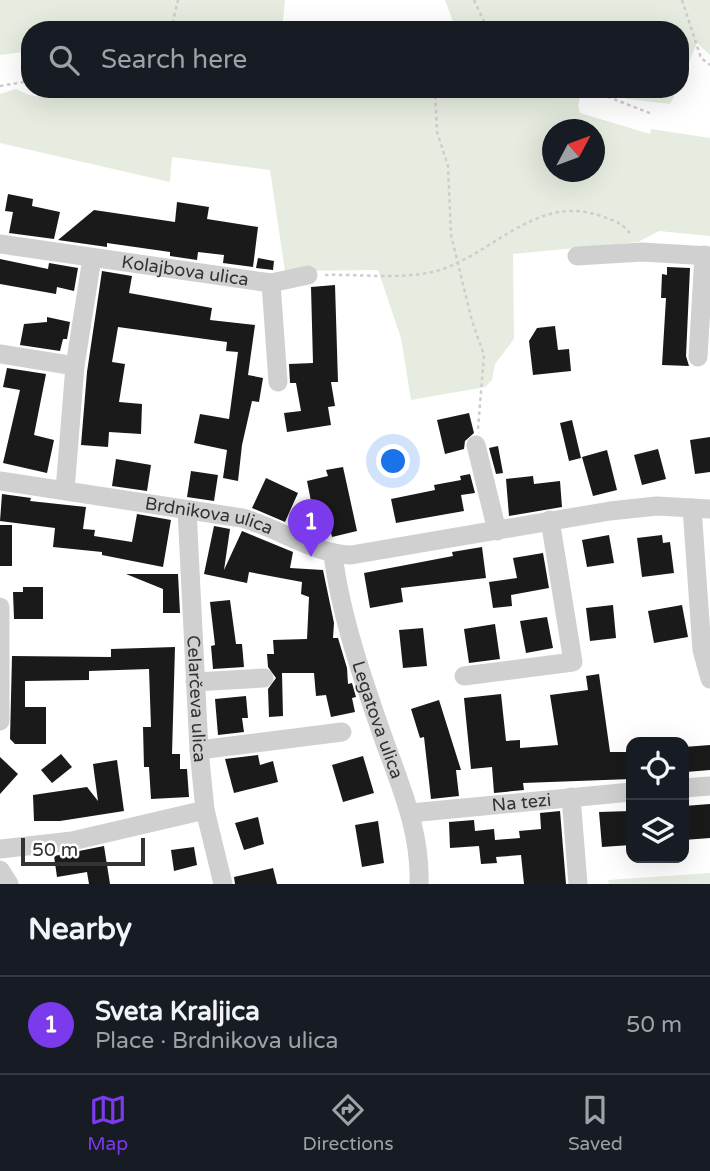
<!DOCTYPE html>
<meta charset="utf-8">
<style>
body{margin:0;font-family:"Varela Round",sans-serif;background:#242831;color:#f1f3f6}
.controls{position:absolute;right:21px;bottom:21px;display:grid;overflow:hidden;border-radius:14px;box-shadow:0 7px 28px #0002}
.controls button{width:63px;height:63px;display:grid;place-items:center;padding:0;border:0;border-bottom:2px solid #363941;background:#171b24;color:#f1f3f6;font:35px sans-serif}
.compass{position:absolute;left:542px;top:119px;width:63px;height:63px;border-radius:50%;background:#171b24;box-shadow:0 7px 28px #0002;rotate:49deg}
.scale{position:absolute;left:21px;bottom:18px;width:124px;box-sizing:border-box;padding-left:7px;border:4px solid #333;border-top:0;font-size:19px;line-height:24px;white-space:nowrap;color:#333;-webkit-text-stroke:5px #fff;paint-order:stroke}
.you{position:absolute;left:394px;top:462px;width:24px;height:24px;margin:-18px;border:5px solid #fff;border-radius:50%;background:#1a73e8;box-shadow:0 0 0 10px #1a73e833}
.badge{display:grid;place-items:center;width:46px;height:46px;border-radius:50%;background:#7c3aed;color:#fff;font-size:23px;font-weight:700}
.pin{position:absolute;translate:-50% -58px;filter:drop-shadow(0 2px 4px #0008)}
.pin::after{content:'';position:absolute;top:37px;width:24px;height:21px;background:inherit;clip-path:polygon(0 0,100% 0,50% 100%)}
.list{margin:0;padding:0;list-style:none}
h2{display:flex;justify-content:space-between;align-items:center;height:91px;margin:0;padding:0 28px;font-size:30px}
h2 small{font-size:23px;font-weight:400;color:#9ea1a6}
.list li{display:grid;grid-template-columns:46px 1fr auto;gap:21px;align-items:center;box-sizing:border-box;height:98px;padding:0 28px;border-top:2px solid #363941}
.list b{display:block;font-size:26px;white-space:nowrap}
.list p{margin:0;font-size:23px;white-space:nowrap;color:#9ea1a6}
.list em{font-size:23px;font-style:normal;color:#9ea1a6}
.icon{flex:none;width:38px;height:38px;fill:none;stroke:currentColor;stroke-width:2;stroke-linecap:round;stroke-linejoin:round}
.map{position:relative;flex:none;width:710px;height:884px;overflow:hidden}
.search{position:absolute;background:#171b24;box-shadow:0 7px 28px #0002;left:21px;right:21px;top:21px;height:77px;display:flex;align-items:center;gap:18px;box-sizing:border-box;padding:0 24px;border-radius:28px;color:#9ea1a6;font-size:26px}
.sheet{height:189px;background:#171b24}
nav{display:flex;justify-content:space-around;align-items:center;box-sizing:border-box;height:98px;border-top:2px solid #363941;background:#171b24;font-size:19px;color:#9ea1a6}
nav a{display:grid;justify-items:center;gap:4px}
nav .on{color:#7c3aed}
.map>svg:first-child{display:block}
.green{fill:#e6ecdf;fill-rule:evenodd}
.building{fill:#1a1a1a}
.lines{fill:none;stroke-linecap:round;stroke-linejoin:round}
.path{stroke:#cdcdcd;stroke-width:2.5;stroke-dasharray:3.5 3.5;stroke-linecap:butt}
.minor{stroke:#d0d0d0;stroke-width:19}
.labels{text-anchor:middle;dominant-baseline:central;stroke-width:7;stroke-linejoin:round;paint-order:stroke}
.street-label{font-size:18px;fill:#333;stroke:#fff}
</style>
<div class="map">
<svg width="710" height="884" viewBox="0 0 710 884">
<rect width="100%" height="100%" fill="#fff"/>
<path class="green" d="M0,0h285l-3,30h-252v24l-7,-2 -23,3z
M445,0h265v55l-13,-12 -17,41v-54h-224z
M16,89c18,10 29,10 47,0h187l12,7 31,-7 114,6 17,-6 158,2 -4,14 2,8 70,21 1,-5 59,9v98l-51,-5 -21,11 -125,12 1,85 -19,25 -3,16 -7,7 -74,13 -10,-62 -23,-68 -93,1 -15,-101 -98,-13 -2,25 -170,-39v-49zM552,130h42v42h-42z
M599,89h79l-8,15 -42,-5z
M710,873v11h-101l-1,-4z"/>
<path class="building" d="M8,194l25,5 -1,7 28,6 -6,27 -45,-6 4,-21 -8,-1z
M177,202l32,5 -2,12 51,8 -5,40 -30,-4 1,-8 -26,-3 -1,8 -27,-4v-4l-63,-9v4l-49,-7 36,-30 81,12z
M258,258l16,3 -1,9 -17,-2z
M0,259l48,10 1,-6 29,5 -4,23 -17,-4 -1,7 -56,-10z
M667,267l23,1 -4,88 3,10 -27,-1 4,-67h-5l1,-24 5,1z
M102,271l30,5 -3,17 83,15 -2,12 45,5 -7,50 15,3 -4,24 -7,-1 -10,44 -4,36 -15,-3 4,-28 -33,-7 6,-29 29,5 9,-67 -12,-1 1,-9 -109,-15 -6,35 13,2 -6,38 23,2 -1,30 -32,-2 -1,15 -27,-2 6,-73z
M335,285l3,97h-7l4,24 -7,1 3,18 -44,7 -3,-19 17,-2 -5,-28h-6l-1,-19 24,-1 -2,-76z
M47,317l23,5 -3,17h-4l-3,12 -40,-6 4,-21 23,-2z
M555,326l3,24 11,-1 2,22 -38,4 -4,-34 8,-13z
M7,368l39,6 -12,61 20,5 -7,33 -44,-10 17,-73 -17,-3z
M469,413l5,20 -9,8 -1,8 -19,5 -8,-34z
M572,420l9,38 -12,3 -9,-38z
M710,437v35l-15,2 -5,-34z
M498,446l5,27 -7,1 -7,-26z
M658,449l8,30 -24,6 -8,-30z
M607,450l10,40 -24,6 -11,-39z
M116,459l35,6 -4,26 -35,-5z
M343,467l14,64 -25,6 -1,-4 -13,3 -11,-55 21,-5 -2,-6z
M191,471l27,4 -4,26 -27,-4z
M470,474l5,19 -14,2 3,16 -68,12 -5,-24 44,-9 -1,-5 27,-5 -1,-4z
M533,476l1,8 26,-3 2,26 -53,9 -3,-37z
M266,478l32,15 -13,29 -33,-14z
M2,494l29,4 -1,3 56,6 -3,22 12,1 -1,6 38,6 5,-28 34,6 -8,47 -61,-12v-3l-49,-5 2,-19 -55,-7z
M0,525h12v41h-12z
M214,526l16,3 -6,41 18,-39 51,21 -3,16 33,2 11,53 -1,15h5l9,30 1,16 4,-1 4,14 -4,1 3,14 -24,5 -5,-22 -10,1 -2,-23h-32l1,43 -14,1 -1,-28 8,-11 -8,-11 -1,-13h7l-1,-14 34,-1 2,-42 -8,-3 1,-12 -53,-10 -2,11 -43,-9z
M609,535l5,28 -27,4 -5,-27z
M662,535l1,8 7,-1 4,31 -32,4 -5,-39z
M482,547l4,31 -85,10 2,14 -33,6 -6,-35 89,-17 -1,-4z
M543,553l6,35 -38,7 1,11 -19,2 -4,-26 28,-4 -4,-20z
M126,574h52l2,39h-17v-24z
M23,587h20v32h-29l-1,-27h10z
M230,600l6,44h6l2,23 -31,2 -2,-23 4,-1 -5,-43z
M613,605l3,33 -26,3 -4,-33z
M682,605l6,32 -34,6 -6,-32z
M547,617l6,31 -27,5 -6,-32z
M495,624l5,35 -31,4 -5,-34z
M423,628l4,38 -24,2 -4,-38z
M175,647l-3,107h8v15h7l2,28 -38,2 -2,-32h-5l-1,-40h8l-2,-58 -60,2v9l-64,1v26h21v37h-31l-5,-5 2,-83 99,1v-8z
M599,674l11,78h21v27l-108,4 1,7 -30,3 -2,-26 -21,2 -7,-71 37,-4 5,47 14,-1v8l38,-3 -8,-50 38,-5 -2,-14z
M246,696l2,22h-6l2,14 -26,3 -3,-36z
M439,700l22,70h-5l3,26 -28,3 -7,-62 -4,1 -9,-29z
M710,745v25l-24,2 -2,-25z
M61,754l11,13 -20,16 -11,-13z
M258,755l2,10 13,-4 5,21 -44,11 -9,-34z
M363,756l11,37 -31,9 -11,-37z
M0,757l18,17 -18,20z
M117,760l7,51 -64,10h-26l-1,-26 54,-8 11,14 -5,-37z
M710,804v34l-26,2v-34z
M560,811l6,73h-42l-3,-29 -25,2 1,6 -16,1 -2,-18 -29,2 -1,-26 25,-2 1,11 19,-2 1,11 25,-2 -1,-7 22,-2 -1,-16z
M631,811v34l-29,2 -3,-35z
M258,817l6,27 -20,6 -9,-27z
M378,821l6,42 -22,4 -7,-42z
M104,846l6,38h-21l-2,-12 -30,5 -3,-21z
M194,847l3,18 -23,6 -3,-21z
M273,868l4,16h-42l-1,-7z"/>
<g class="lines">
<path class="path" d="M474,0l14,30
M682,0l19,58 9,7
M171,30l7,-30
M0,86l30,-5
M381,89h31
M435,89l2,43 11,34 3,69 21,86 12,34 -6,74
M588,89l64,25
M325,275c33,-1 71,4 103,-2 61,-12 105,-81 173,-57 14,5 22,7 30,19"/>
<g class="minor">
<path id="s1" d="M0,244l271,39 7,99"/>
<path d="M577,256l65,-4 68,4"/>
<path d="M271,283l37,-8"/>
<path d="M0,354l75,12"/>
<path d="M698,357l6,-102"/>
<path d="M476,445l21,86"/>
<path id="s2" d="M0,481l242,37c36,10 72,36 109,37l259,-44 47,-5 53,3"/>
<path d="M65,490l10,-124 17,-108"/>
<path d="M692,508l10,142 8,29"/>
<path id="s3" d="M187,510l12,240 6,60 18,74"/>
<path id="s4" d="M333,554c7,60 31,129 51,186 17,47 37,93 35,144"/>
<path d="M0,607v114"/>
<path d="M464,676l109,-14 -23,-142"/>
<path d="M195,682l69,-4"/>
<path d="M199,750l143,-18"/>
<path d="M684,788l26,-2"/>
<path d="M571,797l7,87"/>
<path id="s5" d="M410,813l221,-21"/>
<path d="M0,849l72,-8 133,-31"/>
<path d="M0,870l9,14"/>
</g>
</g>
<g class="labels">
<g class="street-label">
<text stroke="none"><textPath href="#s1" startOffset="187">Kolajbova ulica</textPath></text>
<text stroke="none"><textPath href="#s2" startOffset="212">Brdnikova ulica</textPath></text>
<text stroke="none"><textPath href="#s3" startOffset="189">Celarčeva ulica</textPath></text>
<text stroke="none"><textPath href="#s4" startOffset="172">Legatova ulica</textPath></text>
<text stroke="none"><textPath href="#s5" startOffset="112">Na tezi</textPath></text>
</g>
</g>
</svg>
<div class="controls">
<button><svg class="icon" aria-label="locate" viewBox="0 0 24 24"><circle cx="12" cy="12" r="6"/><path d="M12 2v4M12 18v4M2 12h4M18 12h4"/></svg></button>
<button><svg class="icon" aria-label="layers" viewBox="0 0 24 24"><path d="M12 4l9 5-9 5-9-5zM3 14l9 5 9-5"/></svg></button>
</div>
<svg class="compass" viewBox="-18 -18 36 36"><path d="M0-13l5 13h-10z" fill="#e53935"/><path d="M0 13l5-13h-10z" fill="#9ea1a6"/></svg>
<div class="scale">50 m</div>
<div class="you"></div>
<div class="pin badge" style="left:311px;top:557px">1</div>
<div class="search"><svg class="icon" aria-label="search" viewBox="0 0 24 24"><circle cx="10" cy="10" r="6"/><path d="M15 15l6 6"/></svg>Search here</div>
</div>
<section class="sheet">
<h2>Nearby<small></small></h2>
<ul class="list">
<li><span class="badge">1</span><div><b>Sveta Kraljica</b><p>Place · Brdnikova ulica</p></div><em>50 m</em></li>
</ul>
</section>
<nav>
<a class="on"><svg class="icon" aria-label="map" viewBox="0 0 24 24"><path d="M3 6l6-2 6 2 6-2v14l-6 2-6-2-6 2zM9 4v14M15 6v14"/></svg>Map</a>
<a><svg class="icon" aria-label="directions" viewBox="0 0 24 24"><path d="M12 3l9 9-9 9-9-9zM9 14v-3h6M13 9l2 2-2 2"/></svg>Directions</a>
<a><svg class="icon" aria-label="saved" viewBox="0 0 24 24"><path d="M7 4h10v16l-5-4-5 4z"/></svg>Saved</a>
</nav>
